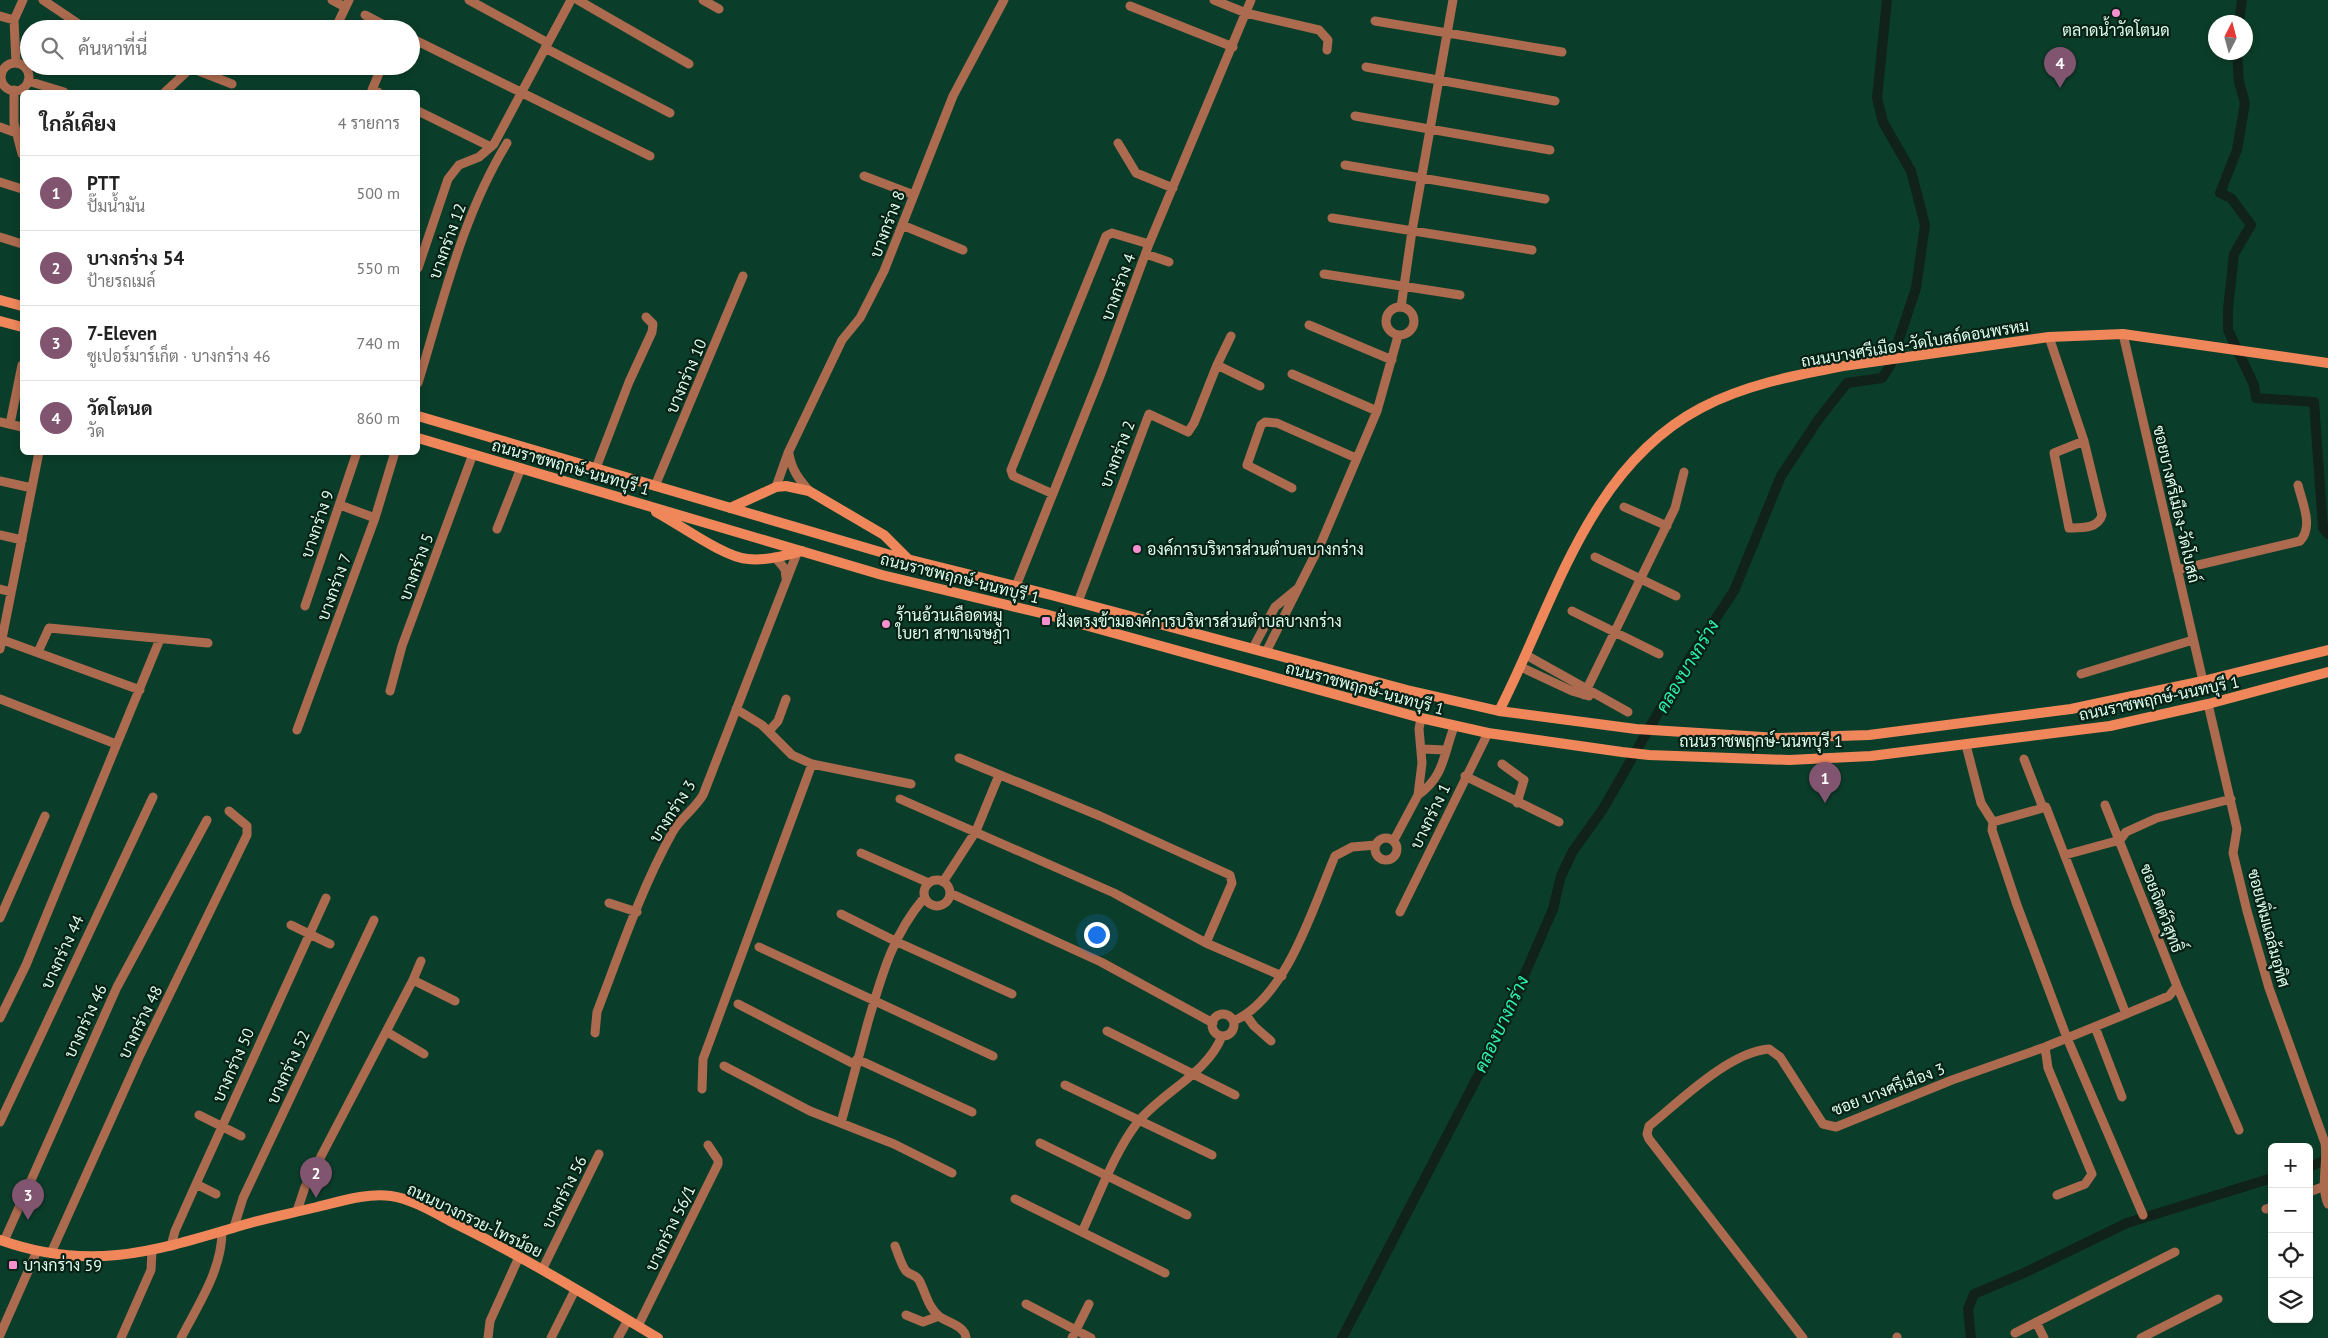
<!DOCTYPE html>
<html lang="th">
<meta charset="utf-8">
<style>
body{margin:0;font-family:"PT Sans",Sarabun,sans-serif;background:#f2f2f2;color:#222}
.controls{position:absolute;right:15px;bottom:15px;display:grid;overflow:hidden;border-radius:8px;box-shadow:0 2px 8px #0003}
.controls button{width:45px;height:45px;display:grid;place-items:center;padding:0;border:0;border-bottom:1px solid #e0e0e0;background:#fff;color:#222;font:25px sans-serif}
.compass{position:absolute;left:2208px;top:15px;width:45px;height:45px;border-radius:50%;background:#fff;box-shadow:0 2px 8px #0003;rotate:6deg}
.you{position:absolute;left:1096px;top:934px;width:18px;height:18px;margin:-12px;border:4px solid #fff;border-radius:50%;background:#1a73e8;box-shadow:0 0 0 8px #1a73e833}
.badge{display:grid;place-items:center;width:32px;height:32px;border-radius:50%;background:#815470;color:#fff;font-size:16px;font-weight:700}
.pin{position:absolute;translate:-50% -41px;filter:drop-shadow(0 1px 2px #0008)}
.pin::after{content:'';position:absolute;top:26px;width:18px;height:15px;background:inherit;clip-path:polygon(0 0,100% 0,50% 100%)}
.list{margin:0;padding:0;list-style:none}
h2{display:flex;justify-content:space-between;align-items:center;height:65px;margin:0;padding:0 20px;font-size:21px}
h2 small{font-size:16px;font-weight:400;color:#767676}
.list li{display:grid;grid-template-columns:32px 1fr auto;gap:15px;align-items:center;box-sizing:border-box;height:75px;padding:0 20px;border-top:1px solid #e0e0e0}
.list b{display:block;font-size:19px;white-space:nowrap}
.list p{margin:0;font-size:16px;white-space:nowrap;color:#767676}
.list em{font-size:16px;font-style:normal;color:#767676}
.icon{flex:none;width:28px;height:28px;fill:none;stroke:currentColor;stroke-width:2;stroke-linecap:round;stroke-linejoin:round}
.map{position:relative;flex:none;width:2328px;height:1338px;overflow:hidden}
.search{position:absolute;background:#fff;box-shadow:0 2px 8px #0003;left:20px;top:20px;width:400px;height:55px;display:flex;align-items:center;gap:12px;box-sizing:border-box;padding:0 18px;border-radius:28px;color:#767676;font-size:19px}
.panel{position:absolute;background:#fff;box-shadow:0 2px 8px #0003;left:20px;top:90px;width:400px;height:365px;border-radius:8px}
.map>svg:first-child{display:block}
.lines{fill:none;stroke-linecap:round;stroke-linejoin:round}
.canal{stroke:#10221a;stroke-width:10}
.street{stroke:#ac6b4f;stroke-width:9}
.secondary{stroke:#ef875b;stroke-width:10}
.poi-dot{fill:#f690cf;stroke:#072116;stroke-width:2}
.labels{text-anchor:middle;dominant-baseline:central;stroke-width:4.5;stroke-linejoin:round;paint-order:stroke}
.poi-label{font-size:16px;fill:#defded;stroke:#072116;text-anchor:start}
.street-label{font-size:16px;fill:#defded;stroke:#072116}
.water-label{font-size:18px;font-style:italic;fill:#2df2ae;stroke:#072116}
</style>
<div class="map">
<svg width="2328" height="1338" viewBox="0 0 2328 1338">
<rect width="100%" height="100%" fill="#0b3e2a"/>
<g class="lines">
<path class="canal" d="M2239,22l3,-22
M2237,52l2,30 6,21 -8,47 -17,43 11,5 20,27 -17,29 -6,55v21l26,55 2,13 58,4 9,126 5,6
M2309,1167l19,-8
M1342,1338l152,-293 59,-136 8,-33 12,-25 30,-42 84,-147 47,-71 47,-115 37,-56 29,-37 35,-5 8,-12 26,-78 9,-63 -14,-54 -28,-49 -6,-24 10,-98
M1971,1338l-3,-29 6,-15 50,-21 103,-50 145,-45"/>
<path class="street" d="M43,0l43,29
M332,0l13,7
M469,0l79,43
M578,0l111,64
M703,0l16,9
M1214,0l32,13 73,17 9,10 -1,10
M1130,6l103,41
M365,15l27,14
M0,16l14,4
M1375,21l187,31
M335,29l14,-29
M411,38l239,118
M545,48l125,65
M16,63l-2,-43 9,-20
M1 77a14 14 0 1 1 28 0a14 14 0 1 1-28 0Z
M1366,67l189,34
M191,68l41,16
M28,81l36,11
M14,90v33l8,31
M165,92l28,-26
M378,92l-6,-2 10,-24
M418,111l73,36
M1355,116l195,34
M0,127l19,7
M1118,143l18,30 37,15
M1345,165l200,34
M864,176l50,19
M0,182l22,7
M1332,218l200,32
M902,225l61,25
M0,237l22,7
M1146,254l23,8
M418,268l30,-89 11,-14 20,-8 15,-13 77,-144
M1324,274l136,21
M1386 321a14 14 0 1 1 28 0a14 14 0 1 1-28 0Z
M1401,307l11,-76 41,-231
M1309,325l83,35
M2123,334l80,347
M2049,337l35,104 18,74c-4,14 -21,13 -33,13l-15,-75 30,-12
M1217,365l14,-29
M1292,374l85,37
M418,383c25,-81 44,-167 89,-240
M0,422l22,5
M10,424l12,-59
M789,454c3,16 9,24 20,37
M596,468l33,-86 23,-50 1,-8 -7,-7
M0,481l32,7
M655,486l88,-210
M776,487l12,-34 54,-113 18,-22 24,-47 69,-175 51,-96
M1292,488l-45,-23 14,-40 4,-3 12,1 79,35
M1053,494l-40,-18 -2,-6 95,-234 6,-3 37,11
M340,505l35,13
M1624,507l43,19
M497,529l24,-61
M0,535l22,5
M775,557l10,12 1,9
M1595,557l81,39
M2177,570l123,-29c14,-14 2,-39 -2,-56
M1016,586l86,-215 47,-127 102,-244
M0,589l11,3
M1078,602l71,-188 39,18 6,-9 23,-58 43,21
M305,606l52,-154
M1572,611l87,43
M0,639l140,51
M1253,648l22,-41 22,-18
M0,649l39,-197
M38,652l11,-24 159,15
M1266,652l55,-109 56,-132 21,-75
M1526,655l102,57
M1521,667l51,24 17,5
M2081,674l112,-34
M390,691l12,-45 71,-192
M1584,695l91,-187 9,-36
M0,699l116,45
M2208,704l29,125 -4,24 14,58 22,77 56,155c3,20 -5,43 3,61
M736,709l26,16 30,30 20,9 99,20
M297,730l78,-212 20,-66
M769,731l9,-10 8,-22
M1966,745l15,58 12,19 -1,8 25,75 50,133 76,177
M1423,749l22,1
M959,758l141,58 130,59 2,8 -26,60
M2024,759l19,49 3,-1 80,207
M1502,764l22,16 -7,23
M1465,776l94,46
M1418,795c26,-18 25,-39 36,-68
M900,799l214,94 92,50 76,33
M2105,805l72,181 62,144
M1993,822l50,-14
M1375 849a11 11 0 1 1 22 0a11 11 0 1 1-22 0Z
M1394,840l24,-45 4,-32 -3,-34 2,-11
M861,853l68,30
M2065,855l55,-15 6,-8 31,-14 74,-19
M924 893a13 13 0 1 1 26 0a13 13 0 1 1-26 0Z
M943,882l33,-51 23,-56
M950,893l151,69 112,61
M609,903l28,9
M1400,912l88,-179
M841,914l54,27 117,53
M0,918l45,-102
M291,925l39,19
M759,947l234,109
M413,980l8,-19
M738,1004l118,61
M1212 1025a11 11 0 1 1 22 0a11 11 0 1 1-22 0Z
M1246,1015l8,11 17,15
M0,1018l26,-53 134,-326
M1234,1021c53,-24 79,-114 101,-165l17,-9 24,-2
M2095,1027l27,70
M1107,1031l128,64
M387,1032l37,22
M595,1033l2,-21c23,-60 44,-123 75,-179 8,-15 22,-23 31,-38l94,-242
M2045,1047l3,21 44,106 -7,10 -28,11
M857,1059l115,53
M724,1066l86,45 84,33 58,29
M1065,1085l147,70
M702,1089l1,-30 109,-295
M199,1115l42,21
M0,1122l153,-325
M841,1123c9,-34 18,-67 27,-101 14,-47 24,-86 56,-124
M1040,1143l147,72
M196,1184l20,10
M2309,1192l16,-6
M1015,1199l150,74
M2266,1209l6,-2
M297,1211l8,-24 108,-207 42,21
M234,1227l9,-29 131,-278
M1082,1232c16,-34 32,-79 55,-109 25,-31 70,-49 85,-87
M4,1241l113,-254 90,-167
M171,1246l4,-15 21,-47 130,-286
M895,1246c3,7 6,19 11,25 4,4 10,4 13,9 7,13 9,28 21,37 9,6 25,9 26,21
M51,1253l89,-198 107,-220v-9l-18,-15
M542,1270l57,-116
M1026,1304l65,34
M906,1315l17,7 16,-6
M2036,1322l8,16
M638,1326l80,-162v-4l-10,-15
M2015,1333l160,-81
M0,1335l37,-84
M1897,1337v1
M121,1338l30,-68 1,-19
M181,1338c17,-33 41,-68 41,-107
M488,1338l2,-17 29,-64
M551,1338l24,-48
M618,1338l10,-18
M1072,1338l17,-34
M1803,1338l-154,-199 -2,-5 2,-8c31,-25 80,-74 120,-77l11,8 43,67 13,3 116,-47 93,-33 81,-33 43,-18 8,-10
M2141,1338l77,-39"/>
<path class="secondary" d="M0,300l22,6
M0,321l22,6
M418,416l469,138 164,41 356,95 92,21 137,18 142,9 91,-3 202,-26 132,-28 125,-31
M418,438l464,137 163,39 376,104 67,15 134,19 27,3 140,5 82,-4 239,-30 98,-22 120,-32
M730,508l46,-21 10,-1 23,5 75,44 25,25
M656,512c23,12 69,46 92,47 17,2 37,-3 54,-8
M1499,711c55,-107 88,-243 202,-303 43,-23 95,-33 142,-42l206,-29 74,-3 205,29
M0,1240c86,31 149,13 233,-12 27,-9 56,-14 84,-21 25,-6 49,-14 74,-11 21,3 44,17 63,27 70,34 137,75 204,115"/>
</g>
<g class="poi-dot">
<circle cx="2116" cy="13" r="5"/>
<circle cx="1137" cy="549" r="5"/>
<rect x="1041" y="616" width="10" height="10" rx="2.5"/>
<circle cx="886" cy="624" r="5"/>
<rect x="8" y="1260" width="10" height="10" rx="2.5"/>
</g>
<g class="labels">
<g class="poi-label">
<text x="2116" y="30" text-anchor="middle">ตลาดน้ำวัดโตนด</text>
<text x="1147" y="549">องค์การบริหารส่วนตำบลบางกร่าง</text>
<text x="896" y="615">ร้านอ้วนเลือดหมู<tspan x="896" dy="18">ใบยา สาขาเจษฎา</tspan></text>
<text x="1056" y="621">ฝั่งตรงข้ามองค์การบริหารส่วนตำบลบางกร่าง</text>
<text x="23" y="1265">บางกร่าง 59</text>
</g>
<g class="street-label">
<text transform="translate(887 224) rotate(-69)">บางกร่าง 8</text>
<text transform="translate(447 241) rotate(-70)">บางกร่าง 12</text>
<text transform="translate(1118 287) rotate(-70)">บางกร่าง 4</text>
<text transform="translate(1915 343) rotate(-9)">ถนนบางศรีเมือง-วัดโบสถ์ดอนพรหม</text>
<text transform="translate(686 376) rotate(-67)">บางกร่าง 10</text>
<text transform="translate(1117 454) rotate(-69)">บางกร่าง 2</text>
<text transform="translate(571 467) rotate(16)">ถนนราชพฤกษ์-นนทบุรี 1</text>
<text transform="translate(2177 504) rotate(77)">ซอยบางศรีเมือง-วัดโบสถ์</text>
<text transform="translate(317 524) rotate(-71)">บางกร่าง 9</text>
<text transform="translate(416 567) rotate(-70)">บางกร่าง 5</text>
<text transform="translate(960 578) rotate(14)">ถนนราชพฤกษ์-นนทบุรี 1</text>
<text transform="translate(334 587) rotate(-70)">บางกร่าง 7</text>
<text transform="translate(1365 688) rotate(15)">ถนนราชพฤกษ์-นนทบุรี 1</text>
<text transform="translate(2159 698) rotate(-12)">ถนนราชพฤกษ์-นนทบุรี 1</text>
<text x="1761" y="741">ถนนราชพฤกษ์-นนทบุรี 1</text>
<text transform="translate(672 811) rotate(-57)">บางกร่าง 3</text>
<text transform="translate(1430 816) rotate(-64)">บางกร่าง 1</text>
<text transform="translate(2162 908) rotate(69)">ซอยจิตต์วิสุทธิ์</text>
<text transform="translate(2269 928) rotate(75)">ซอยเพิ่มแฉล้มอุทิศ</text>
<text transform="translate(62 952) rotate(-65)">บางกร่าง 44</text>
<text transform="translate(85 1021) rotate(-65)">บางกร่าง 46</text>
<text transform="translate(140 1022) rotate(-64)">บางกร่าง 48</text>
<text transform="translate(233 1065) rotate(-66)">บางกร่าง 50</text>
<text transform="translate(288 1067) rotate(-65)">บางกร่าง 52</text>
<text transform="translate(1888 1089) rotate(-21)">ซอย บางศรีเมือง 3</text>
<text transform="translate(564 1192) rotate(-63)">บางกร่าง 56</text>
<text transform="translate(475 1220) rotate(26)">ถนนบางกรวย-ไทรน้อย</text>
<text transform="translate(670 1228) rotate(-64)">บางกร่าง 56/1</text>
</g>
<g class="water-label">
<text transform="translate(1687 666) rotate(-59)">คลองบางกร่าง</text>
<text transform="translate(1501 1024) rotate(-65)">คลองบางกร่าง</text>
</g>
</g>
</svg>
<div class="controls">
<button>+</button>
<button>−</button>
<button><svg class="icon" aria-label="locate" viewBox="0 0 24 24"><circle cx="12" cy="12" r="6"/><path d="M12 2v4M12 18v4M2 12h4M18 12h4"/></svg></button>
<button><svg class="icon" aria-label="layers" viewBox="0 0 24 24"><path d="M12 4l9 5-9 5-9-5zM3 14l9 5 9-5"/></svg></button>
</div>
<svg class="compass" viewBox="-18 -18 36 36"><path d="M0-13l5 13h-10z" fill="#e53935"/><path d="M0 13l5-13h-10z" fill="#767676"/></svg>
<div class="you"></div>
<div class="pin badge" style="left:1825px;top:803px">1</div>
<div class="pin badge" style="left:316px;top:1198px">2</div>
<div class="pin badge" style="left:28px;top:1220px">3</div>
<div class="pin badge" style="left:2060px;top:88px">4</div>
<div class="search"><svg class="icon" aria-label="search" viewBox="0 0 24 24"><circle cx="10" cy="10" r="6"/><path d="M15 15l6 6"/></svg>ค้นหาที่นี่</div>
<section class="panel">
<h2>ใกล้เคียง<small>4 รายการ</small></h2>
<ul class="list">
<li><span class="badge">1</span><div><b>PTT</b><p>ปั๊มน้ำมัน</p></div><em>500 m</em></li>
<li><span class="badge">2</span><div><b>บางกร่าง 54</b><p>ป้ายรถเมล์</p></div><em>550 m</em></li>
<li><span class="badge">3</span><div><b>7-Eleven</b><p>ซูเปอร์มาร์เก็ต · บางกร่าง 46</p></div><em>740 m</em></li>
<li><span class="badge">4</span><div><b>วัดโตนด</b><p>วัด</p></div><em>860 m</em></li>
</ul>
</section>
</div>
